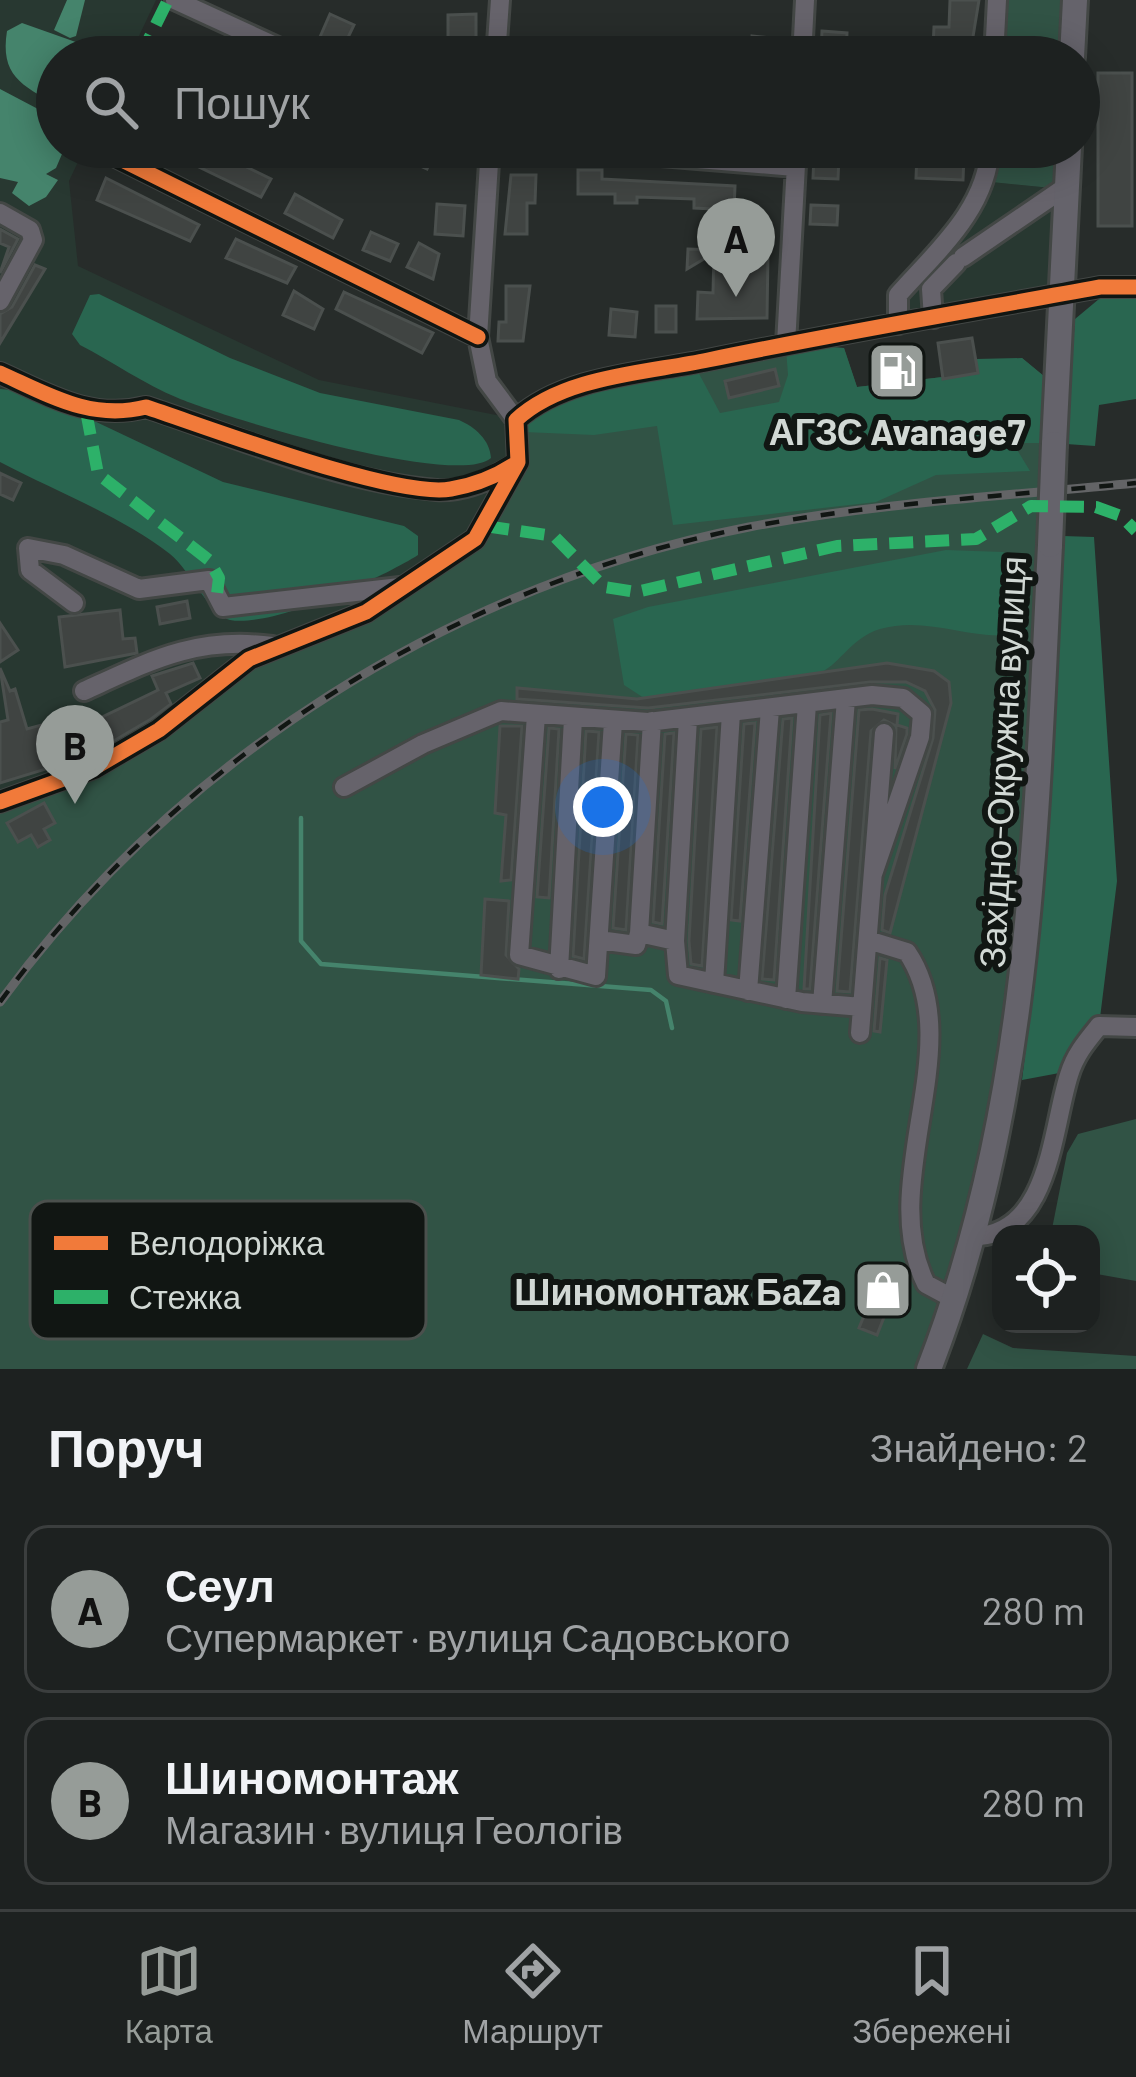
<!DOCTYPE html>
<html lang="uk">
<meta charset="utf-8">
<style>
body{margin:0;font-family:Barlow,sans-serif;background:#2a2e2d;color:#f1f3f6}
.controls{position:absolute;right:36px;bottom:36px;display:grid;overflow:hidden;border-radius:24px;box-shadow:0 6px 30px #0003}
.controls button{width:108px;height:108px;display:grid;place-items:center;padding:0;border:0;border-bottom:3px solid #3b3e3e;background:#1d2120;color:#f1f3f6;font:60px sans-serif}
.you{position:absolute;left:603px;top:807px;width:42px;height:42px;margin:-30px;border:9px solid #fff;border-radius:50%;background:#1a73e8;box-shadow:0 0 0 18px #1a73e833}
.badge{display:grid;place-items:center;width:78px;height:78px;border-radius:50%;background:#969c98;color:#111;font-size:39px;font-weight:700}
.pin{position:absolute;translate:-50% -99px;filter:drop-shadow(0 3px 6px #0008)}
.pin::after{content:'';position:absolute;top:63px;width:42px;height:36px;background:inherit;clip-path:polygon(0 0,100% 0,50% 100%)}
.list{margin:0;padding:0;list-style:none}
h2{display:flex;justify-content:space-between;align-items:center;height:156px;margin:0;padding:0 48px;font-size:51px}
h2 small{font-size:39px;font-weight:400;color:#a0a3a5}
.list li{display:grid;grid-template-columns:78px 1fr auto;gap:36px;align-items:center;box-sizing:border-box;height:168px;margin:0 24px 24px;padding:0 24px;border:3px solid #3b3e3e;border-radius:24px}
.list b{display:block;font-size:45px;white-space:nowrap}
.list p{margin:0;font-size:39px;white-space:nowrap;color:#a0a3a5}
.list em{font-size:39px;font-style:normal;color:#a0a3a5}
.icon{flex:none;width:66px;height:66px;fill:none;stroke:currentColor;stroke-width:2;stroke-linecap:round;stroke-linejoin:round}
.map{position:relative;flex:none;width:1136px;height:1369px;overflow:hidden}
.search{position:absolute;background:#1d2120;box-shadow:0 6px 30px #0003;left:36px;right:36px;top:36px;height:132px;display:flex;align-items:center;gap:30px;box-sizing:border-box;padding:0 42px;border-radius:66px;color:#a0a3a5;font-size:45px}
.sheet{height:540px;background:#1d2120}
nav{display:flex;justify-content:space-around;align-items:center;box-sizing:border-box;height:168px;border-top:3px solid #3b3e3e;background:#1d2120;font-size:33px;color:#a0a3a5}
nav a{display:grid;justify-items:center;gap:6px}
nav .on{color:#969c98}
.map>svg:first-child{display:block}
.built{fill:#283831}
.green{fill:#315345}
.forest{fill:#296650}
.water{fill:#45846c}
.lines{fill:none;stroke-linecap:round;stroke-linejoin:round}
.stream{stroke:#45846c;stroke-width:4.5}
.building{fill:#404442;stroke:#4b504e;stroke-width:3}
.minor-casing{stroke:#434745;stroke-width:24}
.major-casing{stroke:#434745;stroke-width:30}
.minor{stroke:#66636b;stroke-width:18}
.major{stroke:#65636b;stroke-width:24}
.rail-casing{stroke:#636466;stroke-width:9}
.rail{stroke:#111613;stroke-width:4.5;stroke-dasharray:14;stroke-linecap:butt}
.major-bridge-casing{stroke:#434745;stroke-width:30;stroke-linecap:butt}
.major-bridge{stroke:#65636b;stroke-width:24}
.quiet{stroke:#2db169;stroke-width:12;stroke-dasharray:24 12;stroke-linecap:butt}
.cycleway-casing{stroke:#111613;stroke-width:22}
.cycleway{stroke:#f17a3a;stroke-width:15}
.labels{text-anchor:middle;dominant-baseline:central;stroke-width:12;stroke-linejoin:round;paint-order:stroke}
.poi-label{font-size:36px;font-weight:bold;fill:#d1d8d4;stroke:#111613}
.street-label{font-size:36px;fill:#d1d8d4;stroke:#111613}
.key{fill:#111613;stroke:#4b504d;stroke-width:3}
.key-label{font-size:33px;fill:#d1d8d4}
</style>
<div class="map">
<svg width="1136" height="1369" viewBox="0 0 1136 1369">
<rect width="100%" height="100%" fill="#272c2a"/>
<path class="built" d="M0,0h156l-27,57h-72v90h28l-16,34 9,85 241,114 192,38 2,43 -41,75 -108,71 -272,157 -92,33z
M991,182l70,7 -4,101 -154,28v-21z"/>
<path class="green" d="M1003,0h66l-2,57h-68z
M993,147h70l-2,42 -70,-7z
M844,348l13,39 120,-14 45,-15 23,19 -7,291 -23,346 -45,220 -47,135h-923v-562l55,-17 172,-111 252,-136 55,-133 252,-61z
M1136,1119v162l-45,-8v-39h-40l16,-81 11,-19z
M983,1334l30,14 123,8v13h-169z"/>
<path class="forest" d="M99,294l131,64 90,35 139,27c16,7 31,20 32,38 -33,30 -266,-40 -313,-60 -34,-14 -65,-36 -98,-53l-8,-11 18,-39z
M1099,299h37v100l-37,6 -4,41 -29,-2 9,-125z
M811,345l33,3 13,39 120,-14 -1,-14 46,-1 23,19 -4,66h-28l17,28 -94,4 -60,27 -203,23 -16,-99 -63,9 -70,-3 10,-22 60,-22 102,-20 24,45 59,-11 9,-27 -2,-26z
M0,389l33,3 190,90 181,44 14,10v19c-36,23 -146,73 -188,65 -20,-4 -39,-49 -60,-66 -49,-38 -115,-63 -170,-92z
M1063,536l31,1 23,344 -18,145 -29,45 -48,9 20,-168z
M946,550l57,2 25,14 -1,65c-46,16 -94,-17 -147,-2 -29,9 -38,33 -60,44 -23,11 -142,20 -176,25l-20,-13 -11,-66 35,-12z"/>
<path class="water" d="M67,0h18l-9,36 -6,2 -16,-8z
M22,23l82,29 4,5h-51v48c-36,-20 -57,-30 -50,-74z
M0,89l57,30v28h8l-9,21 -10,6 12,6 -12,17 -17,9 -17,-13 6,-11 -18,-4z"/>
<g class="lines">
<path class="stream" d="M301,818v123l20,23 330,26 15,11 6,27"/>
</g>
<path class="building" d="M950,0h29l-8,49 -38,-2 1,-20h15z
M330,14l24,11 -11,23 -23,-11z
M476,14v31h-28v-30z
M822,31l25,2 -1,22 -25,-1z
M752,36l29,3 -2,18 -29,-1z
M1098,73h34v153h-34z
M206,147l65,32 -10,18 -64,-31z
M412,147h24l-9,22 -20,-9z
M917,154l47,2 -1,24 -47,-2z
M814,156h25l-1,23 -25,-1z
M578,170h24v9l133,7 -1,24 -40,-2v-9l-57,-2v6h-22v-9h-37z
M511,175h25l-1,28h-8v31h-22z
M106,178l93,47 -9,16 -93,-41z
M295,194l47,26 -9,18 -48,-25z
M437,204l28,2 -2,30 -28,-2z
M811,205l27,1 -1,19 -27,-1z
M0,229l18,10 -18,34 9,-26 -9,-4z
M371,232l27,12 -8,17 -27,-11z
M236,239l60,28 -9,16 -61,-25z
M419,243l20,11 -6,25 -26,-12z
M688,249l80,3 -1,66 -70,1 1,-27 15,1 1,-40 -27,16z
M35,265l10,4 -45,74v-29l12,-7z
M506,286h24l-7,55h-25l1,-19h7z
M294,291l29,18 -9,20 -31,-14z
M344,292l89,41 -11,20 -86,-44z
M656,306h20v26h-20z
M611,309l26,3 -2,25 -26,-2z
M972,338l6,35 -35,6 -5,-36z
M775,369l4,17 -50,12 -4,-17z
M0,473l21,10 -8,17 -13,-6z
M187,601l3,17 -30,6 -3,-17z
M120,610l3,29 12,-1 2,15 -72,14 -6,-50z
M0,623l18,27 -18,12z
M193,663l7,15 -34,15 5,11 -20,15 -63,37 -88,27v-61l8,-2 -8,-52 10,23 5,-2 12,40 18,-5 5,18 108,-52 -6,-14z
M887,663l47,8 15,11 2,21 -61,230 -8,-3 3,-35 48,-157 2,-28 -10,-19 -19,-9h-36l-222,26 -131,-9v-11l120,11z
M872,709l26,5 -1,11 10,3v6l-12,35 1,-43 -12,-6 -13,11 -21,261 -13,-1 22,-281z
M831,713l-21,276h-6l16,-274z
M792,718l-18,262 -12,-1 21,-260z
M755,723l-15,198 -9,-1 13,-196z
M500,726h22l-11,154 -10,1 5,-66 -11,-2z
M717,727l-15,239 -11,-2 -2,-23 12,-212z
M549,728l10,1 -10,169 -12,-1z
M586,731l13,1 -15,227 -11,-3z
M674,733l-12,191 -9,-2 12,-188z
M626,734l12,1 -12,195 -13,-2z
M44,803l11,20 -11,6 6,11 -12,7 -7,-12 -13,7 -11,-19z
M485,899l24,2 -3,54 13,14 -1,10 -37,-4z
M880,958l7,2 -7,72 -6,-1z
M879,1279l26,10 -6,17 -9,-4 -13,33 -18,-7z"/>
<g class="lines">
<g class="minor-casing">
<path id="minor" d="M175,0l124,57
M496,57l4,-57
M802,57l3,-57
M994,57l3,-57
M490,147l-12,190 9,44 29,39
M551,147l244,20
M108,153l370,184
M0,213l30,17 3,10 -33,61
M963,257l104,-71
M933,318l-2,-29 25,-26
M898,324v-29c39,-44 89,-86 92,-148
M786,344l11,-197
M0,373c49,22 91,48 146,34 92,30 193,75 290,83 27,2 56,-11 78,-25
M74,603l-44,-33 -2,-22 36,7 75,34 70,-9 14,27 177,-20
M84,691c66,-30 112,-55 188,-45
M536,715l-17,240 77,21 17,-254
M344,787l79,-43 78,-33 147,11 224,-27 31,3 19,16 -2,23 -47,137
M0,802l94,-34 65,-38 90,-71 117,-47 109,-73 43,-77 -2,-42c47,-44 130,-47 192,-60 130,-27 261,-49 392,-73h36
M639,933l13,-212
M599,940l37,5 3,-12 36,8 3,34 124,27 60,5
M868,940l39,12c63,93 -32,230 19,332l28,15
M675,941l13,-222
M559,969l14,-250
M714,983l17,-270
M748,991l22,-282
M786,999l21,-295
M822,1004l24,-305
M860,1033l24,-300
M976,1236c74,-2 76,-108 93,-161 6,-20 17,-33 30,-49l37,1"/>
</g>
<g class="major-casing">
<path id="major" d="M1072,57l3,-57
M1054,444l15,-297
M929,1369c103,-265 107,-544 121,-824"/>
</g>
<use href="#minor" class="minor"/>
<use href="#major" class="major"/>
<g class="rail-casing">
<path id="rail" d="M0,1002c179,-244 452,-417 749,-475 127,-24 258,-31 387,-44"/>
</g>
<use href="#rail" class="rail"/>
<g class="major-bridge-casing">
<path id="major-bridge" d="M1050,545l4,-101"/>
</g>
<use href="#major-bridge" class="major-bridge"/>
<path class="quiet" d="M140,57l28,-57
M86,411l12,63 111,86 10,18 -2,16
M485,526l69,10 50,51 32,5 201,-46 139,-7 55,-33 65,1 25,9 15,15"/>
<g class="cycleway-casing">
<path id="cycleway" d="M108,153l370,184
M0,373c49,22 91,48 146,34 61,20 250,92 305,82 25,-4 45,-12 67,-27
M0,802l94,-34 65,-38 90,-71 117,-47 109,-73 43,-77 -2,-42c47,-44 130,-47 192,-60 130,-27 261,-49 392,-73h36"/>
</g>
<use href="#cycleway" class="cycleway"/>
</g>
<defs>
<g id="fuel-square" transform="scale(3)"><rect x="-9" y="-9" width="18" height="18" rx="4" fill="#969c98" stroke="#111613"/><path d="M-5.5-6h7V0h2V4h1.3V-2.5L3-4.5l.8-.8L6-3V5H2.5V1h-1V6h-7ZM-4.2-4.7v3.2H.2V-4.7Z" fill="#fff"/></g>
<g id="shop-square" transform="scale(3)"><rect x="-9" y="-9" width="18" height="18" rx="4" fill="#969c98" stroke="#111613"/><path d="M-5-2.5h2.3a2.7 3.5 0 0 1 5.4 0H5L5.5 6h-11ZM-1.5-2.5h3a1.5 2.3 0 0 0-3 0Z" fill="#fff"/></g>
</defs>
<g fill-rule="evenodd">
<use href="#fuel-square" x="897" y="371"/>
<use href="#shop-square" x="883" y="1290"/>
</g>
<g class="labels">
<g class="poi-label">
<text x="897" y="430">АГЗС Avanage7</text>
<text x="841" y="1290" text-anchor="end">Шиномонтаж БаZa</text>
</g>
<g class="street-label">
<text transform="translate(1001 762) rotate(-87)">Західно-Окружна вулиця</text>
</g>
</g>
<rect x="30" y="1201" width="396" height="138" rx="18" class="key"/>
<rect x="54" y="1236" width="54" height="14" fill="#f17a3a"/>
<rect x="54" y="1290" width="54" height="14" fill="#2db169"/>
<g class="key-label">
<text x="129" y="1255">Велодоріжка</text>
<text x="129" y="1309">Стежка</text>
</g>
</svg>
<div class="controls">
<button><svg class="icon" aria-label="locate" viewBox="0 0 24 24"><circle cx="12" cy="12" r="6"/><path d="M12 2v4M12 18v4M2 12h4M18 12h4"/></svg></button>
</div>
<div class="you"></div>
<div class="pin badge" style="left:736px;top:297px">A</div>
<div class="pin badge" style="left:75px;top:804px">B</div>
<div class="search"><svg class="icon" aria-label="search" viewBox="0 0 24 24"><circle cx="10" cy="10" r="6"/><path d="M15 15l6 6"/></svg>Пошук</div>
</div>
<section class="sheet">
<h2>Поруч<small>Знайдено: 2</small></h2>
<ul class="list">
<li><span class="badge">A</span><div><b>Сеул</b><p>Супермаркет · вулиця Садовського</p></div><em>280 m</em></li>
<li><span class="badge">B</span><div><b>Шиномонтаж</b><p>Магазин · вулиця Геологів</p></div><em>280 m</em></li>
</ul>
</section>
<nav>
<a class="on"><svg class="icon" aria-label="map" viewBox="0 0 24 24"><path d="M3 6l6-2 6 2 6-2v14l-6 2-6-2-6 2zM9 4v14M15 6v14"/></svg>Карта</a>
<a><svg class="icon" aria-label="directions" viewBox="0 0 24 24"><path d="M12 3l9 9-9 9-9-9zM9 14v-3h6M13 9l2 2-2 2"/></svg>Маршрут</a>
<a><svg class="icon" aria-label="saved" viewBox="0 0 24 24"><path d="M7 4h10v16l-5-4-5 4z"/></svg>Збережені</a>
</nav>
